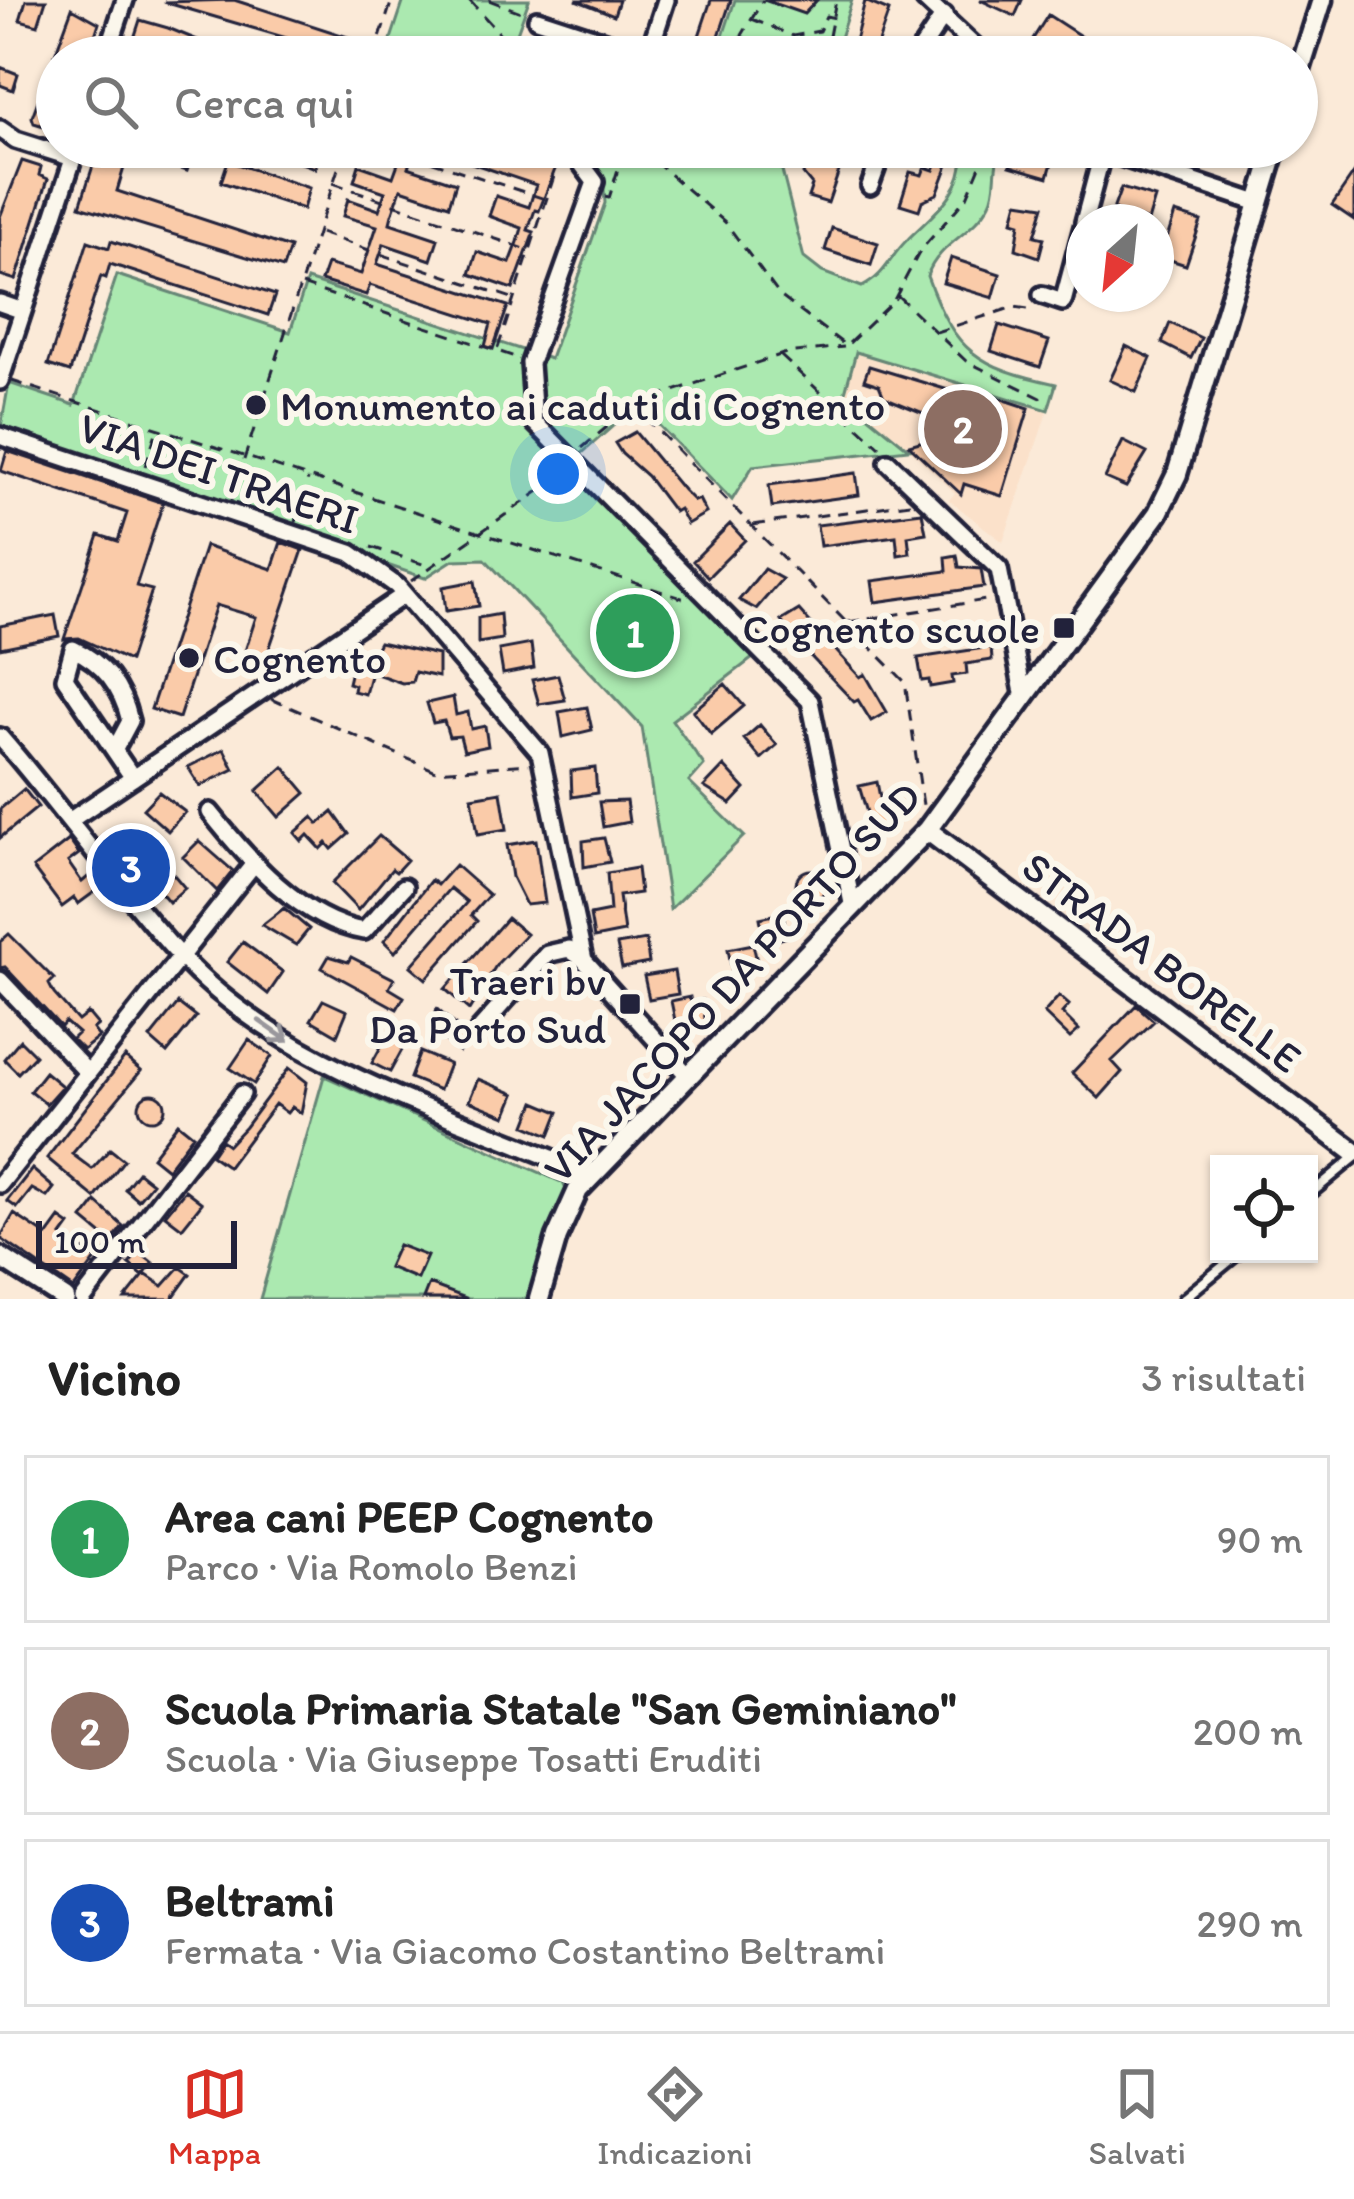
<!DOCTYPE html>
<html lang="it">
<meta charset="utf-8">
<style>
body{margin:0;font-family:Itim,sans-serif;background:#f6f6f6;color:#222}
.controls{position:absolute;right:36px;bottom:36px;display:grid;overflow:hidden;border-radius:0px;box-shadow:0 3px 9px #0004}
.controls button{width:108px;height:108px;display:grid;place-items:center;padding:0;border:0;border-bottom:3px solid #e0e0e0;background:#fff;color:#222;font:60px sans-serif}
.compass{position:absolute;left:1066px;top:204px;width:108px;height:108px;border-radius:50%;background:#fff;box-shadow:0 3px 9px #0004;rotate:207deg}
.scale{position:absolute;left:36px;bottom:30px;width:201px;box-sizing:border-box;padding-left:12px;border:6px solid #22223b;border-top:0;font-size:33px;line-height:42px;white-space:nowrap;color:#22223b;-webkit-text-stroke:9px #fbf7ec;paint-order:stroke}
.you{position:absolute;left:558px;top:474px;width:42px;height:42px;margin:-30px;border:9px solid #fff;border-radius:50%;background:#1a73e8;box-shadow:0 0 0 18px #1a73e833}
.badge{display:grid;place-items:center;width:78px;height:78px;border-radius:50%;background:#d93025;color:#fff;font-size:39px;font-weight:700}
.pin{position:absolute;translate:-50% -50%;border:6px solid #fff;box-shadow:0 3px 12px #0006}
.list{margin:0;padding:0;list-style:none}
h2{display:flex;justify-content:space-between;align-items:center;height:156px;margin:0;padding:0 48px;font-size:51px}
h2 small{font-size:39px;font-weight:400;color:#767676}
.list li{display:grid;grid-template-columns:78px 1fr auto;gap:36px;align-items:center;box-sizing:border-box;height:168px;margin:0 24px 24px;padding:0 24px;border:3px solid #e0e0e0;border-radius:0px}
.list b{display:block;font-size:45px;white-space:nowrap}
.list p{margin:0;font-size:39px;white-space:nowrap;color:#767676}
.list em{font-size:39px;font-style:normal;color:#767676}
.icon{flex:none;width:66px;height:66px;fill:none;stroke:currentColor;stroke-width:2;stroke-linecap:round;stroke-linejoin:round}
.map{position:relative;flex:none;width:1354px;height:1299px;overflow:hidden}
.search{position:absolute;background:#fff;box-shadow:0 3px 9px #0004;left:36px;right:36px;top:36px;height:132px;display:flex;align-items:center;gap:30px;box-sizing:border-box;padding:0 42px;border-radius:66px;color:#767676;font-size:45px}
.sheet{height:732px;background:#fff}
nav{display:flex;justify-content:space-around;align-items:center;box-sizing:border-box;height:168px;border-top:3px solid #e0e0e0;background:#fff;font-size:33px;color:#767676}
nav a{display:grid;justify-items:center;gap:6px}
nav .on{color:#d93025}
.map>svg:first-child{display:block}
.built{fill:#fbe1ca}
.green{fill:#abe9b0;stroke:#668676;stroke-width:3}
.building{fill:#facba9;stroke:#22223b;stroke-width:3}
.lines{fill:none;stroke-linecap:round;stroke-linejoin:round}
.service-casing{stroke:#22223b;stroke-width:16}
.minor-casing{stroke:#22223b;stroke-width:24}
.tertiary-casing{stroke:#22223b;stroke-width:27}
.path{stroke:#22223b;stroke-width:3;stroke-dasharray:12 9;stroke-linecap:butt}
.service{stroke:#fbf7ec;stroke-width:8}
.minor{stroke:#fbf7ec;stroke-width:15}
.tertiary{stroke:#fbf7ec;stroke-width:18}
.oneway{stroke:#99979c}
.poi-dot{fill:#22223b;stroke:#fbf7ec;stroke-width:4.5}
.labels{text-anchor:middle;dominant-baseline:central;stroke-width:12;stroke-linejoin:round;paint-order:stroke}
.poi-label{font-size:42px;fill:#22223b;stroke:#fbf7ec;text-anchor:start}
.street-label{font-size:42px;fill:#22223b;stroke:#fbf7ec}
</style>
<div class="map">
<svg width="1354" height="1299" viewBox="0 0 1354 1299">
<rect width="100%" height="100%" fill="#fbead8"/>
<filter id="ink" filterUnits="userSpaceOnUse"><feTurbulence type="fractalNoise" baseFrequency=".00833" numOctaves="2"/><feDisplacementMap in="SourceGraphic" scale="24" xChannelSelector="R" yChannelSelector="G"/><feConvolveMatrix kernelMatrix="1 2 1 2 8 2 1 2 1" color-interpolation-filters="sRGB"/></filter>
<g filter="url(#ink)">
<path class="built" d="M856,352l192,58 -45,132 -54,-42 6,-7 -46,-44 -65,-53z"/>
<path class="green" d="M404,0h125l-12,33 25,9 -5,15h-152z
M735,0h117l-18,57h-118z
M582,147h194l28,111 18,14 40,15c25,-13 27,-30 46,-48 26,-26 56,-46 55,-87l40,-5c-12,18 -4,39 -13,56 -16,32 -51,39 -63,73 28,77 51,91 129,108l-8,26 -192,-58 -12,44 65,53 -156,17 -21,34 -94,-96 -68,60 188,190 -86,66 32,45 -15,17 55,54 -74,73 -28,-182 -157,-168 -32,1 -28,18 -425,-146 9,-49 65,22 43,-130 173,57 17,-52 243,79 55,-156 -2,-28z
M324,1076l239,107 5,10 -37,106h-271z"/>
<path class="building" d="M26,0h20l-8,25 -18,-5z
M234,0l123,40 -6,17 -187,-55z
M576,0h43l-5,15z
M711,0h20l-17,51 -18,-6z
M764,0h53l-13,14z
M980,0h42l-7,16z
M865,1l24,10 -16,46h-22z
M72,8l27,15 -11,34h-31l-4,72 -19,-6 -2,-6z
M1048,15l34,22 -13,20h-18l-20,-15z
M140,20l28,8 71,29h-61l-17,-6 -2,6h-31z
M0,67l18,7 -5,16 -13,-5z
M99,147l95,3 -7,21 -58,-20 -12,40 173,57 -7,20 -203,-62z
M258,147h64l-7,21z
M404,147h11l-7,20 48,16 -7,22 -48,-16 -9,26 -2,8 48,16 -7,21 -47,-16 -7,20 131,42 -15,43 -8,-3 6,-22 -121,-39 -4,10 -45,-14 6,-17 34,10 16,-48 -34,-10 5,-17 31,11 6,-18 -31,-11 5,-16 34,12z
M425,147h66l52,17 3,-9 13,4 -20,52 -4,-1 -7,20 6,2 -21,57 -43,-15 7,-22 33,11 8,-21 4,-14 -33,-12 7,-20 33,11 7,-22z
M811,147h13l-3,9 9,3 -3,8 12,4 -11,32 -20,-6 4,-12 -9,-11z
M1016,147l38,9 -6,21 -38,-11z
M22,161l19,6 -2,8 9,4 -32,101 -16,-5v-58z
M228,161l81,27 -6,21 -82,-27z
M937,161l11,4 -11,29 -15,7 -3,9 -19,-6 10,-32 12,3 3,-8 9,3z
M1354,173v47l-22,-15z
M1121,188l34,10 -7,23 -35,-11z
M1018,202l26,4 -9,30 9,2 -5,19 -23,-8 4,-26 -7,-2z
M1175,213l26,8 -15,44 -25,-8z
M832,228l46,15 -7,22 -46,-15z
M88,241l21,7 2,-7 164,54 -7,20 -158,-51 -4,14 -5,-2 -31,96 -22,-7z
M951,258l49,16 -7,24 -50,-15z
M1170,323l31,15 -10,20 -29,-15z
M999,325l50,16 -9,26 -49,-16z
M1126,346l25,12 -15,34 -26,-12z
M869,366l122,37 2,-7 36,12 -27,88 -38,-12 -3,10 -52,-49 79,-22 -65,-10 -39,-16 -5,-12 -15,-5z
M635,432l48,58 11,11 5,-2 7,14 -19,11 -8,-15 -5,3 -27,-36 -25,-22 -7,-11z
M1123,441l24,12 -21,34 -21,-9z
M7,451l156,52 -27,83 16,4 -23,71 -50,-23 -15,1 35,-104 19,6 9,-28 -126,-42z
M856,473l3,22 -87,12 -3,-22z
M922,512l4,21 -18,3 2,17 -12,2 -2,-19 -76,10 -3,-21z
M730,524l15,16 -37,37 -15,-16z
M281,542l22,8 -38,111 -21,-7 12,-37 -40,-12 -37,113 -28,-9 54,-163 67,23z
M957,555l2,12 22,2 3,18 -109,15 -3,-21 75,-10 -1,-14z
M764,569l18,10 -26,30 -17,-9z
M475,581l4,25 -33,5 -3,-24z
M799,610l61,67 5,-3 22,38 -16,9 -13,-21 -4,2 -57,-60 -16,-21z
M500,614l2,25 -24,4v-25z
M55,615l4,21 -59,12v-22z
M379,642l59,13v22l-23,-5 -3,10 -10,1 -31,-11 -6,22 -12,-3 1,-6 -6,-2 6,-25 4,-6 14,3z
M531,644l3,24 -31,6 -4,-24z
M991,647l1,13 -26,4 1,10 -15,2 1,7 -23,4 -1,-7 -7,1 -4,-23z
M558,675l7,25 -26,4 -7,-24z
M725,684l19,22 -33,28 -18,-23z
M453,697l3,18 12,-3 3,17 14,-3 3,20 -24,5 -4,-15 -11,1 -5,-16 -11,2 -6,-20z
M587,707l5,23 -29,7 -4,-25z
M760,725l17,20 -16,14 -17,-20z
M224,749l10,20 -34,17 -12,-19z
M724,766l21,23 -14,15 -27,-17z
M284,767l22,26 -27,24 -22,-26z
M595,768l2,25 -25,4 -1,-26z
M877,782l4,21 9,-2 5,27 -21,8 -15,-50z
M24,789l14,18 -38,31v-29z
M159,792l26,20 -17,19 -25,-22z
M501,792l6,37 -29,5 -6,-37z
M626,801l3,21 -26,5 -4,-25z
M333,812l16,22 -17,15 -5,-6 -6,6 -13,-14 -6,6 -7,-8 18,-16 6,7z
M379,836l28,24 -11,12 -4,-3 -34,41 -26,-27z
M142,837l43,51 -16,14 -43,-51z
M604,838l6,24 -26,5 -1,-26z
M69,840l10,14 -11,8 14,20 12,-10 10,13 -26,19 -4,-6 -12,9 -29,-39z
M536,840l9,63 -19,2 -14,-28 -5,-32z
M199,841l34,30 -16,20 -34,-34z
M455,865l34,30 -18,20 6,6 -51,58 -15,-13 56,-64 -17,-14 -55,64 -11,-11 47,-61 6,5z
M637,868l3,25 -21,3 5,36 -30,6 -4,-23 20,-4 -3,-38z
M796 885a15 15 0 1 1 30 0a15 15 0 1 1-30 0Z
M284,908l25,21 -13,16 -34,-20z
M783,913l4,24 -22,7 -5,-26z
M507,918l19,16 -29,30 -28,46 -24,-21z
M9,934l45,45 -5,5 5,10 24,27 10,-8 10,12 -5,4 6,8 -16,13 -11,-11 6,-6 -13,-11 -4,5 -56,-60 -5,1v-26z
M646,940l3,23 -27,5 -5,-23z
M243,942l40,30 -15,22 -41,-32z
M753,944l5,22 -26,5 -4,-22z
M329,956l19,6 3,-5 43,22 -5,9 15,9 -7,12 -75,-41z
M674,971l4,23 -29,5 -5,-23z
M1059,996l10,9 -7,8 17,17 -9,8 -26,-25z
M690,997l1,5 11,-2 4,24 -29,6 -6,-29z
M323,1000l24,11 -10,24 -26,-15z
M178,1003l18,14 -29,36 -17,-15z
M1136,1005l18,16 -42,40 10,11 -23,26 -27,-25z
M437,1009l34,30 -12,13 -29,-25z
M389,1032l18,9 -17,31 -18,-9z
M20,1040l15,15 -17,18 -14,-14z
M249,1040l23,16 -18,28 -24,-16z
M420,1052l29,12 -10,26 -29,-12z
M125,1057l16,14 -69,83 20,15 18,-20 14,11 -29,38 -48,-40z
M289,1068l18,14 -6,31 -9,-6 -5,6 -12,-9 -47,63 -17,-12 10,-15 7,5 17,-18z
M45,1072l17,14 -16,18 -16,-13z
M478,1079l37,15 -9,22 -37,-15z
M139 1107a13 13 0 1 1 26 0a13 13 0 1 1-26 0Z
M535,1102l24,10 -9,23 -24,-10z
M178,1123l15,12 -26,34 -15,-12z
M32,1169l22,19 -7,9 -15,-8 -15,19 -10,-7z
M138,1172l14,11 -14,17 -13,-11z
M185,1190l17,13 -20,25 -17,-13z
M96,1202l27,24 -12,16 -28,-23z
M14,1214l33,22 13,-18 10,7 -8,11 34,23 -22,30 -74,-51z
M398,1245l29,11 -10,23 -29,-12z
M139,1252l14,11 -10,13 -14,-12z
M180,1267l10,7 -18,25h-47l20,-25 18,12z
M429,1284l37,14v1h-43z"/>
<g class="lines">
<g class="service-casing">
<path id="service" d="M1309,1195l45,-37
M1183,1299l55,-45"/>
</g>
<g class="minor-casing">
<path id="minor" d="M925,0l61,57
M537,19l104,34 11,-10 14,-43
M106,57l19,-57
M916,57l28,-42
M0,129l16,11 57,18
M1091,147l167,56
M575,155l20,27 -65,181 4,59 276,279 43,207
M870,186l14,-39
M1084,222l20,-75
M1042,295l21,7 21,-79
M0,303l23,8
M0,381l77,-234
M0,436l351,117 46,33 143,167 44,207 105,117
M888,462l111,107 25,129
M0,737c62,71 117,150 180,219 98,106 247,150 376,204l31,19
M115,749l15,-28c-8,-34 -26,-58 -57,-72l-8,29 68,100
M210,812c37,47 92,109 154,119l40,-44
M72,819l332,-224
M0,980l87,92
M479,1030l68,-76 22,-5 15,11
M0,1184l253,-319
M83,1299l159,-205"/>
</g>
<g class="tertiary-casing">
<path id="tertiary" d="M1297,79l25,-79
M927,830l427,322
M0,1257l65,42
M539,1299l18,-62 21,-47 349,-360 231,-317 19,-39 99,-327"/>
</g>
<path class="path" d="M469,0l52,57
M489,0l37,14
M752,19l41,17 26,-5 7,-15 9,2
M743,37l29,20
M374,57l18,-57
M729,57l34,-57
M825,57l11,-57
M390,147l12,4
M552,147l10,3
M638,147l87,75 55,74 66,50 48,-46 26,-49 47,-54 21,-50
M412,155l133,44
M333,183l195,67
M605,197l4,1 16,-51
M320,233l49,17
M380,254l132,44
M302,285l213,72
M897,295l69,66 75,37v9
M936,332l78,-25 22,3
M498,348l62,-190
M781,356l99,91
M12,381l676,219
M635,404l151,-51 58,-6
M582,448l51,-43 272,277 18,123
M145,466l12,-36
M231,500l114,-353
M296,522l12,-43
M753,525l157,-22
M371,547l61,20
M411,581l154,-108
M848,622l144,-23
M271,699l165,72 93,-7"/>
<use href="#service" class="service"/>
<use href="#minor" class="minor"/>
<use href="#tertiary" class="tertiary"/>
</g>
<defs><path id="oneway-shaft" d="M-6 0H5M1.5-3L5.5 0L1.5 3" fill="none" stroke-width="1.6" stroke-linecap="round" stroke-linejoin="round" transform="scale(3)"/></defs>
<use class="oneway" href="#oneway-shaft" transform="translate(274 1031) rotate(35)"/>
</g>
<g class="poi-dot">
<circle cx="256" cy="405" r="12"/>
<rect x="1052" y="616" width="24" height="24" rx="6"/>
<circle cx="189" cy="658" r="12"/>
<rect x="618" y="992" width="24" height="24" rx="6"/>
</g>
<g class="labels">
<g class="poi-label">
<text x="280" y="405">Monumento ai caduti di Cognento</text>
<text x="1040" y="628" text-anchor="end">Cognento scuole</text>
<text x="213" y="658">Cognento</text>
<text x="606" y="980" text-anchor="end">Traeri bv<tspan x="606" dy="48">Da Porto Sud</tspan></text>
</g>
<g class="street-label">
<text transform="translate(219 473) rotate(19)">VIA DEI TRAERI</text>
<text transform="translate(1162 962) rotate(37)">STRADA BORELLE</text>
<text transform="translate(732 982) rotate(-47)">VIA JACOPO DA PORTO SUD</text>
</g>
</g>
</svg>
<div class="controls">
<button><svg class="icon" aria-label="locate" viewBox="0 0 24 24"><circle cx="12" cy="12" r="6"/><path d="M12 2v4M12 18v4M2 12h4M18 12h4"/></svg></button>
</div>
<svg class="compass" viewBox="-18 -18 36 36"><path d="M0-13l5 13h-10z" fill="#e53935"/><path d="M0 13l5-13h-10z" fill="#767676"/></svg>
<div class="scale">100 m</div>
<div class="you"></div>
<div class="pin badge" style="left:635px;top:633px;background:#2e9e5b">1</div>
<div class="pin badge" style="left:963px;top:429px;background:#8d6e63">2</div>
<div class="pin badge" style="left:131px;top:868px;background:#1a4fb4">3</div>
<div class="search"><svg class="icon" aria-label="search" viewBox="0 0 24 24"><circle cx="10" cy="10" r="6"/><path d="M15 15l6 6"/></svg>Cerca qui</div>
</div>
<section class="sheet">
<h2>Vicino<small>3 risultati</small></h2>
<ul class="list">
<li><span class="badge" style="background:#2e9e5b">1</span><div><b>Area cani PEEP Cognento</b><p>Parco · Via Romolo Benzi</p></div><em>90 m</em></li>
<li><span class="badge" style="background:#8d6e63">2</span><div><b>Scuola Primaria Statale &quot;San Geminiano&quot;</b><p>Scuola · Via Giuseppe Tosatti Eruditi</p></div><em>200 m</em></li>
<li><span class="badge" style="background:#1a4fb4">3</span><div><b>Beltrami</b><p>Fermata · Via Giacomo Costantino Beltrami</p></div><em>290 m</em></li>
</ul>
</section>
<nav>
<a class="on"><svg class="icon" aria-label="map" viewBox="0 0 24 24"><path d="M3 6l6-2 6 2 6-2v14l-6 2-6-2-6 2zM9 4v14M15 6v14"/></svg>Mappa</a>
<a><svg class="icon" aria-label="directions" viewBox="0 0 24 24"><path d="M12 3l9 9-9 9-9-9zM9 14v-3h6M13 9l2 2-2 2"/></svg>Indicazioni</a>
<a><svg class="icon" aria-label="saved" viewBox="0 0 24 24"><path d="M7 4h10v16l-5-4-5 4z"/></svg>Salvati</a>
</nav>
